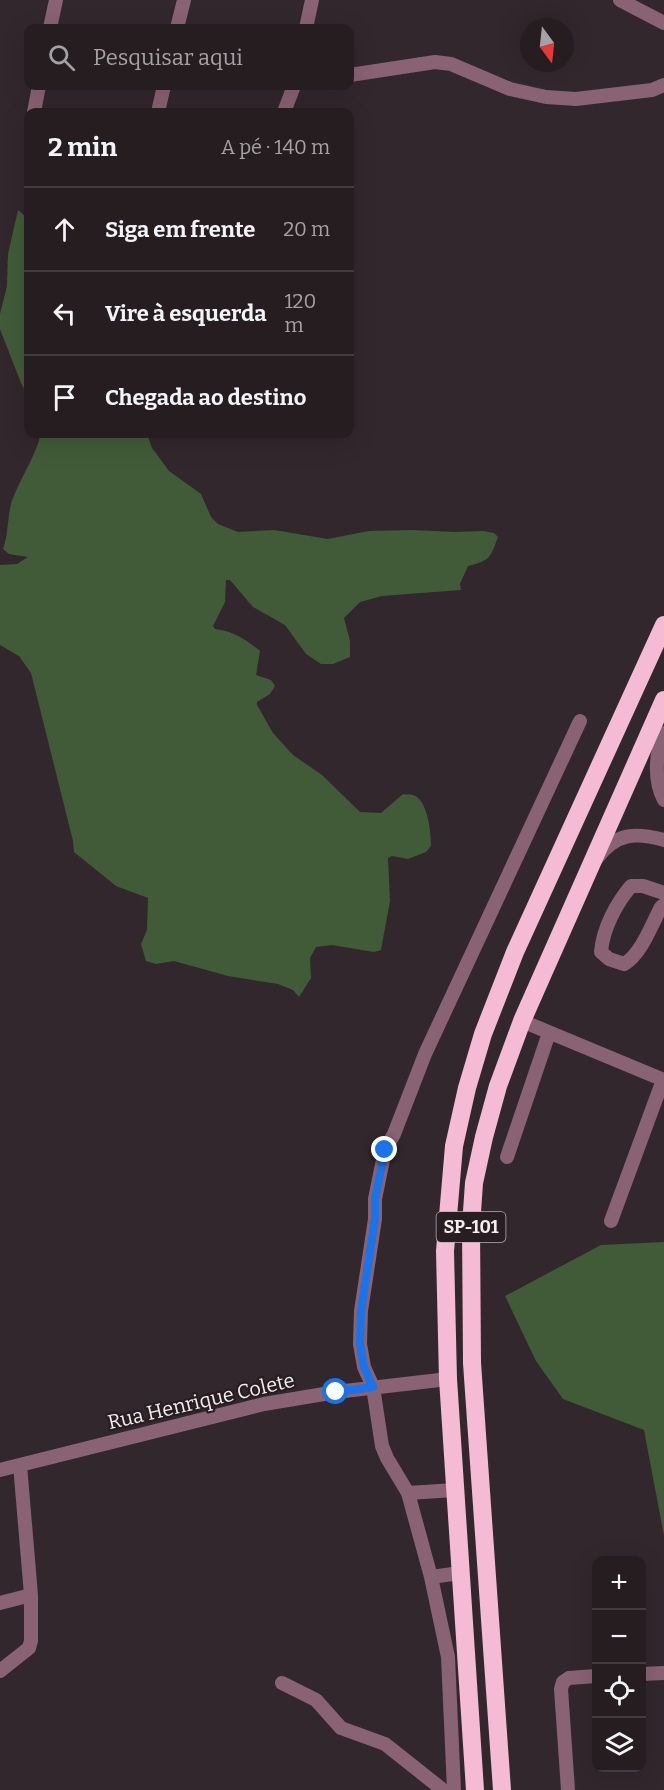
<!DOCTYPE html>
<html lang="pt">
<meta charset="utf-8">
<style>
body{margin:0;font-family:Bitter,serif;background:#322a2e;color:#f1f3f6}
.controls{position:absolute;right:18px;bottom:18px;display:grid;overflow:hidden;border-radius:12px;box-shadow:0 6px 24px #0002}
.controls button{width:54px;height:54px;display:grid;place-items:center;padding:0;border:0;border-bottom:2px solid #423b3f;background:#261d21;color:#f1f3f6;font:30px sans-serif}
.compass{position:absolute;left:520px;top:18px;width:54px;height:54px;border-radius:50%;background:#261d21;box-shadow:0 6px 24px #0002;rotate:165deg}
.stop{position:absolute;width:18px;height:18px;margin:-14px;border:4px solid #1a73e8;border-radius:50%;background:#fff}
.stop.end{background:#1a73e8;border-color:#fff;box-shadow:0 2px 6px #0008}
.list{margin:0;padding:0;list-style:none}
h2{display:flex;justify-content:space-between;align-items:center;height:78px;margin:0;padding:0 24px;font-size:26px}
h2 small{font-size:20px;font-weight:400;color:#a4a2a5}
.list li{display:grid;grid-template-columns:39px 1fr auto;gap:18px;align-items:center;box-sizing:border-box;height:84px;padding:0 24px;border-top:2px solid #423b3f}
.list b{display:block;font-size:22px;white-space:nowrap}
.list em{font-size:20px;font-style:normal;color:#a4a2a5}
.icon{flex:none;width:33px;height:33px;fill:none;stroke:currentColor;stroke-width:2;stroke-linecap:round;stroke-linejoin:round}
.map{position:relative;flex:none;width:664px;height:1790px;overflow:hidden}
.search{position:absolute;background:#261d21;box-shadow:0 6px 24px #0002;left:24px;top:24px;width:330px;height:66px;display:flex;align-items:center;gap:15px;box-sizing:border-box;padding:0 21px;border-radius:12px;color:#a4a2a5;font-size:22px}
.panel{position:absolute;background:#261d21;box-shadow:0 6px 24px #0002;left:24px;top:108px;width:330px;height:330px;border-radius:12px}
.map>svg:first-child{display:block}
.forest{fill:#415b39}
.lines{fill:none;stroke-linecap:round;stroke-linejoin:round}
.minor{stroke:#896273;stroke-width:14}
.highway{stroke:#f5bbd4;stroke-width:18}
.route{stroke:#1a73e8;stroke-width:8}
.labels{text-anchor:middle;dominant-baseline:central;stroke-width:4.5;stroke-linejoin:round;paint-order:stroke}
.shield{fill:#281e22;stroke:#b7afb2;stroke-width:1.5}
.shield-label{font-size:18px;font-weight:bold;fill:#f4edef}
.street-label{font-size:20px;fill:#f4edef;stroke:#281e22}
</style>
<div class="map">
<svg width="664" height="1790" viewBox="0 0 664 1790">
<rect width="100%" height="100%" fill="#32272c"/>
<path class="forest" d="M18,210l8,7 2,8v171l-7,-13 -21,-54v-15l7,-28 1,-32z
M41,434h106l5,14 17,23 32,23 10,23 7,7 20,8 36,-2 54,9 41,-8 43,-1 42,2 30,-1 10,2 4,4c-8,21 -7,23 -30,29l-8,18 1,6 -79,6 -22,6 -16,16 6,23v16l-17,7h-12l-15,-10 -21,-29 -32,-18 -23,-27h-4l-1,22 -12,24 2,3c18,2 30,10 45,22l-4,24 15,5 4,6 -5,8 -13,8v3l16,28 20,22 29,20 38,37 21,1 22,-19c4,1 7,0 10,1 15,5 18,37 18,51l-5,6 -18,7 -16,-3 -4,2 2,43 -9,49 -7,2 -42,-7 -16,2 -6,11 1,20 -12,19 -6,-7 -15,-6 -50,-8 -54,-15 -18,3 -10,-3 -5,-17 6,-14 1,-32 -32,-12 -42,-34 -1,-11 -42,-168 -12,-17 -19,-11v-80l17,-1 11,-7 -19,-3 -6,-5c6,-16 4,-36 10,-51 9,-23 21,-39 28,-64z
M664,1242v294l-20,-106 -81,-31 -27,-38 -31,-65 96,-51z"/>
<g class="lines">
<path class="minor" d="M620,0l44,23
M50,28l6,-28
M177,28l7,-28
M306,28l6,-28
M350,75l85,-13 16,2 59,25 36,8 30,2 76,-9 12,-5
M34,112l5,-26
M158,112l6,-26
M284,112l10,-26
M664,733c-9,20 -10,48 0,67
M597,858c19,-25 38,-26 67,-18
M664,893l-21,-7h-12c-15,18 -28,42 -30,66l8,7 15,5c17,-9 28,-40 37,-57l3,-2
M522,1021l142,59
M507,1157l42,-124
M611,1221l52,-141
M0,1470l264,-66 72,-12 112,-13
M408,1493l47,-3
M431,1577l29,-4
M0,1603l31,-8
M0,1671l29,-23 2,-7v-46l-11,-130
M642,1674l22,-1
M282,1683l34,17 25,28 44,16 58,46
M454,1790l-6,-133 -17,-80 -23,-84 -21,-35 -5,-12 -9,-59 -9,-20 -4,-23 1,-33 14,-92v-20l10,-49 9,-16 31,-80 155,-333
M568,1790l-7,-101 2,-7 6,-4 27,-2"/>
<path class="highway" d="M475,1790l-27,-411 -3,-128 9,-105 13,-58 16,-54 32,-82 149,-327
M502,1790l-30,-427 -1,-137 3,-43 10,-46 14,-51 24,-65 142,-321"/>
</g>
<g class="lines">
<path class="route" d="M336,1392l37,-5 -9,-20 -4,-23 1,-33 14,-92v-20l10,-49"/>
</g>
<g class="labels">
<rect class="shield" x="436.5" y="1212" width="69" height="30" rx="4.5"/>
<g class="shield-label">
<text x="471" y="1227">SP-101</text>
</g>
<g class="street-label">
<text transform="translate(201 1401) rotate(-13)">Rua Henrique Colete</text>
</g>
</g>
</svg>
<div class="controls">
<button>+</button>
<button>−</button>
<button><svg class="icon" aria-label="locate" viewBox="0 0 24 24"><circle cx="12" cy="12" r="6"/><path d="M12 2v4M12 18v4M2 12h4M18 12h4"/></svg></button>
<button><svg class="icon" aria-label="layers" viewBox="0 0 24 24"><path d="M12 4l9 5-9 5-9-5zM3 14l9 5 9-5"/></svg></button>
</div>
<svg class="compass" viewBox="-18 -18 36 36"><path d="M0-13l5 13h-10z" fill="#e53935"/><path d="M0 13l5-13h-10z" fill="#a4a2a5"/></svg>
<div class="stop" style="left:336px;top:1392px"></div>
<div class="stop end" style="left:385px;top:1150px"></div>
<div class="search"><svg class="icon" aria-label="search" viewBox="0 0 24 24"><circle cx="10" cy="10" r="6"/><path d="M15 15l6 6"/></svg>Pesquisar aqui</div>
<section class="panel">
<h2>2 min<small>A pé · 140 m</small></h2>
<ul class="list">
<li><svg class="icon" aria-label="ahead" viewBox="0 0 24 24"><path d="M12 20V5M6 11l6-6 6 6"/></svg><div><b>Siga em frente</b></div><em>20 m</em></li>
<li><svg class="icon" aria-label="left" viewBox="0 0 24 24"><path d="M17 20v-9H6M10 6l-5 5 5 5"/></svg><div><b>Vire à esquerda</b></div><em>120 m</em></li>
<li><svg class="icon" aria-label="arrive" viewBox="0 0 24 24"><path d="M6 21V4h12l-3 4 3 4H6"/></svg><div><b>Chegada ao destino</b></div></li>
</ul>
</section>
</div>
